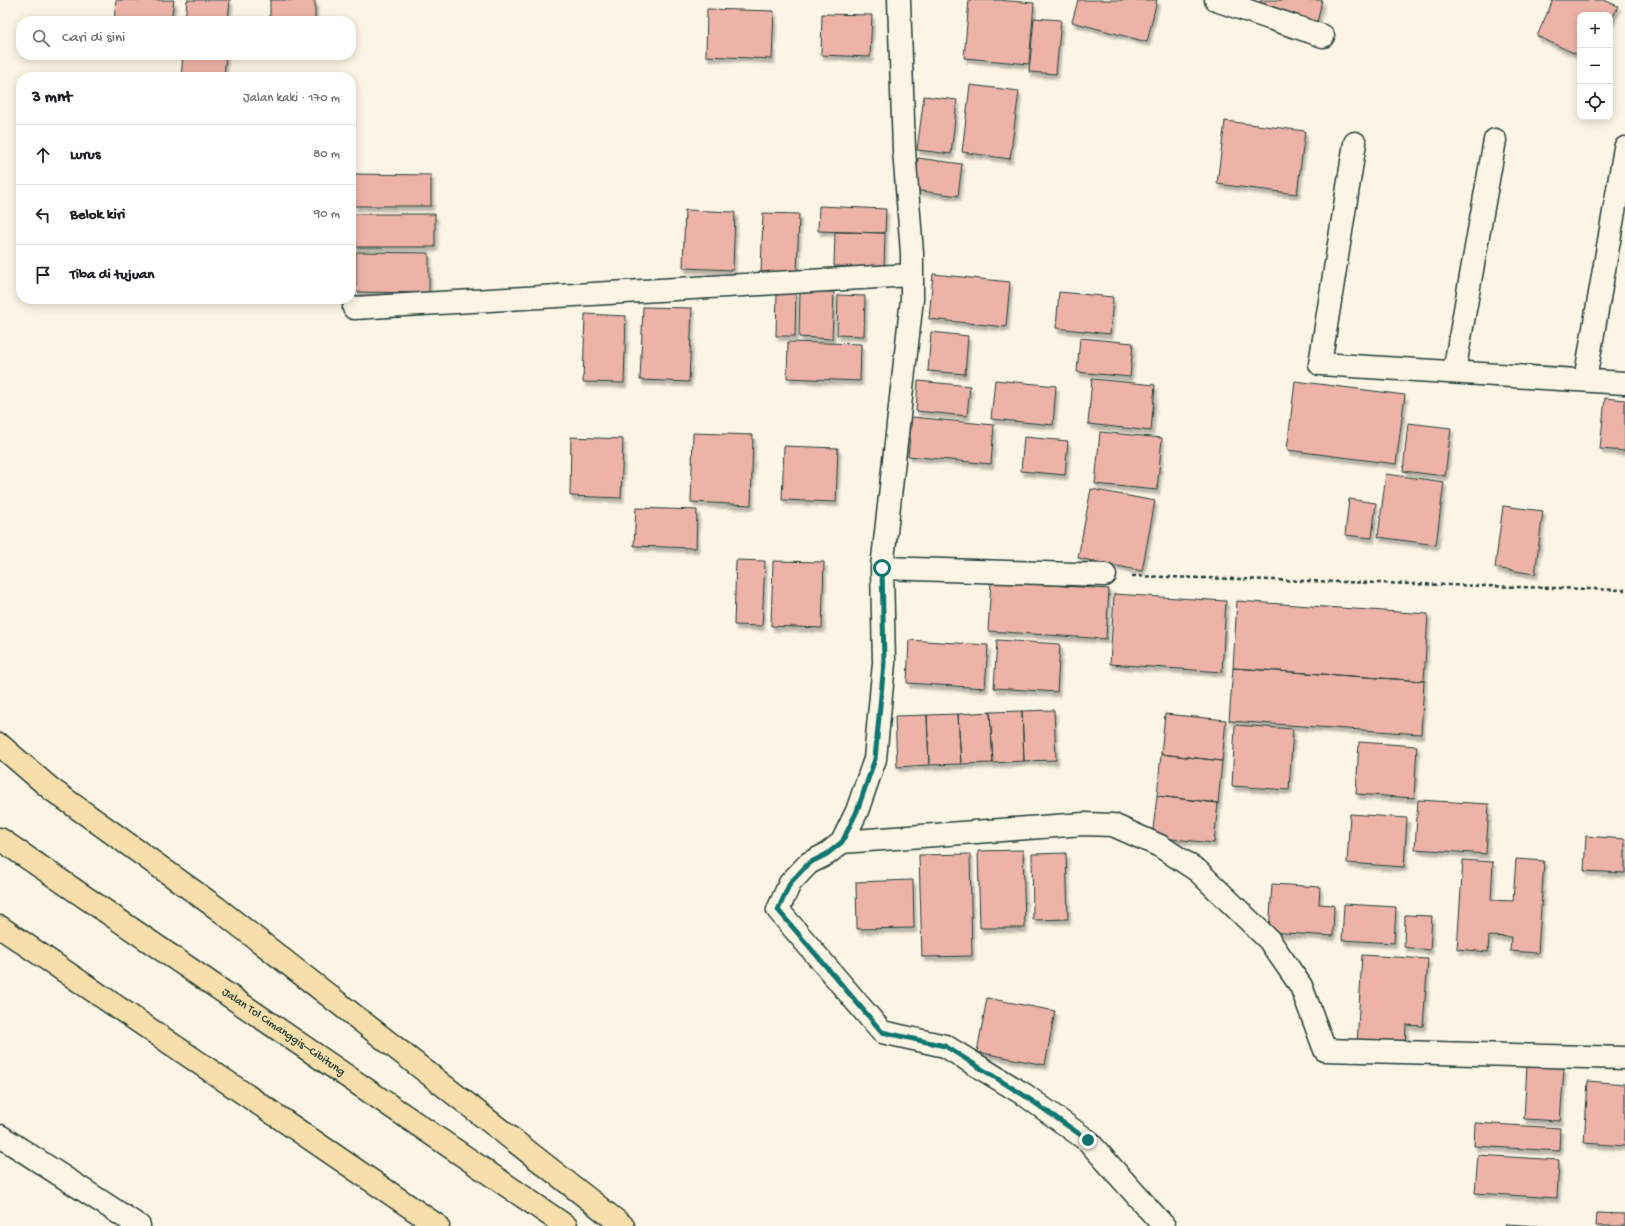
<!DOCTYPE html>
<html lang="id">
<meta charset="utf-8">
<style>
body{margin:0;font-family:"Gochi Hand",sans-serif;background:#f2f2f2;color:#202124}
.controls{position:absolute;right:12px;top:12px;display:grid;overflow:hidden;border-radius:8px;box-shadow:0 2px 10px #0003}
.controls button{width:36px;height:36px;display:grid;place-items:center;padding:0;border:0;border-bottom:1px solid #e0e0e0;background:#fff;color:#202124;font:20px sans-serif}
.stop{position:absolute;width:12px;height:12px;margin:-9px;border:3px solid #0f766e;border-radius:50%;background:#fff}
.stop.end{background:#0f766e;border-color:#fff;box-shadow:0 1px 4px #0008}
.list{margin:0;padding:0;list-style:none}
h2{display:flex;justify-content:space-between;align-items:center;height:52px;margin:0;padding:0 16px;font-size:17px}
h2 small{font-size:13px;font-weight:400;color:#757577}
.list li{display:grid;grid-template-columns:26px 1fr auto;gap:12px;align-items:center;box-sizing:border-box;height:60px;padding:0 16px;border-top:1px solid #e0e0e0}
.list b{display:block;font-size:15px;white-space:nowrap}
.list em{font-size:13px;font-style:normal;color:#757577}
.icon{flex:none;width:22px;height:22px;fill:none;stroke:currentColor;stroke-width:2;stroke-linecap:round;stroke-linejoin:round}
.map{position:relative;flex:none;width:1625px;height:1226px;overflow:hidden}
.search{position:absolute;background:#fff;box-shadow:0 2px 10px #0003;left:16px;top:16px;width:340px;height:44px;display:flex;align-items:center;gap:10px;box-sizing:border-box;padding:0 14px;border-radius:16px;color:#757577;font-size:15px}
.panel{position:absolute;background:#fff;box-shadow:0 2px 10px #0003;left:16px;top:72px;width:340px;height:232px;border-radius:16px}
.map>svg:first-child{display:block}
.building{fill:#edb3a8;stroke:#1f3d34;filter:url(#shadow)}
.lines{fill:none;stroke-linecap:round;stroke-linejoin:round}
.minor-casing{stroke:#1f3d34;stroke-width:25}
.motorway-casing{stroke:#1f3d34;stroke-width:25}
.path{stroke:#1f3d34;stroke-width:2.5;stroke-dasharray:4 3;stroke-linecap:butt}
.minor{stroke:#fcf5e5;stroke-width:22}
.motorway{stroke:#f8deab;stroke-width:22}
.route{stroke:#0f766e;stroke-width:5}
.labels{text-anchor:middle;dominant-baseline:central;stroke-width:3;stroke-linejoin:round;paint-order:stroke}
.street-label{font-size:12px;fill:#1f3d34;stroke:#fcf5e5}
</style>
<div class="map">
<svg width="1625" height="1226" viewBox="0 0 1625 1226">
<defs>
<filter id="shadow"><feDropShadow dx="2.5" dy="4.5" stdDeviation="1" flood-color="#0004"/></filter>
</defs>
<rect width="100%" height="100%" fill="#fcf5e5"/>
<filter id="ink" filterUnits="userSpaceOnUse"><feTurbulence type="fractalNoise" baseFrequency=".025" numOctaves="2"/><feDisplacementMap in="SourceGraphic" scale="8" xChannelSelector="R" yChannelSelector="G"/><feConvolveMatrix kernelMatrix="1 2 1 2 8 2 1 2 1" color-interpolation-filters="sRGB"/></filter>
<g filter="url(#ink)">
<path class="building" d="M116,0h58l-3,21h-57z
M187,0h43l-2,21h-43z
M270,0h45v21h-45z
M969,0h29l36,3 -5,61 -65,-6z
M1078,0h79l-10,42 -75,-20z
M1261,0h61l-5,23 -58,-13z
M1553,0h51l14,6 -8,18v-9h-30v41l-43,-20z
M707,9l67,2 -2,48 -66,-3z
M822,14l50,1 -2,42 -49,-2z
M1034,18l27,2 -5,54 -27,-2z
M183,55h43l-2,22h-43z
M970,85l49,6 -9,68 -48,-7z
M924,96l33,4 -6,54 -34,-4z
M1225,121l80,10 -8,63 -80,-10z
M918,158l44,6 -4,32 -44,-6z
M354,174l77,1v31h-77z
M819,206l67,3 -1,24 -67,-2z
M685,210l50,2 -2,58 -50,-2z
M763,213l36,1 -2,59 -36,-1z
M353,214h82v33h-82z
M835,232l50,1 -1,34 -50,-1z
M356,252l73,1v40l-73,-1z
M933,274l77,8 -4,45 -77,-8z
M777,291l19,1 -1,44h-19z
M800,291l34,1 -2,47 -33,-2z
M1059,292l54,5 -3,37 -54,-6z
M838,295l27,1 -1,40 -27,-1z
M643,307l49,1 -3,74 -49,-2z
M585,314l41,2 -2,67 -41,-1z
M931,332l37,4 -3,38 -37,-3z
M1080,338l53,5 -3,34 -53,-5z
M788,342l73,2 -1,37 -73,-3z
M1092,379l63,6 -4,46 -63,-7z
M995,380l61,6 -3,39 -62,-6z
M918,381l52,5 -3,30 -51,-5z
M1295,381l110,14 -9,69 -109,-14z
M1605,398l20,2v51l-25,-2z
M912,417l82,8 -3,39 -83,-8z
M1408,423l43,5 -6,48 -42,-5z
M1100,432l62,6 -5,52 -62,-6z
M693,433l60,2 -2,70 -60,-3z
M571,437l52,2 -2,59 -51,-2z
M1024,437l44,4 -3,34 -44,-4z
M784,446l54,2 -2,54 -54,-2z
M1386,474l58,8 -8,63 -58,-8z
M1091,489l64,12 -13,70 -64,-13z
M1349,499l27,4 -4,35 -27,-3z
M1503,506l40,5 -8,63 -40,-6z
M636,508l61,2 -1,38 -62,-2z
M736,560l29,1 -3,65 -28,-1z
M773,561l51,1 -2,66 -51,-2z
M991,581l118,8 -3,50 -118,-8z
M1114,594l112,7 -4,71 -112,-8z
M1237,601l191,13 -4,67 -191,-13z
M909,640l79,5 -3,43 -78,-5z
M997,640l63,4 -3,48 -63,-4z
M1233,668l191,13 -3,53 -192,-13z
M1054,710l2,50 -32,1 -2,-50z
M1022,711l2,50 -31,2 -3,-51z
M990,712l3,51 -32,1 -3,-50z
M958,714l3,50 -32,1 -2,-50z
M1165,714l61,6 -4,41 -61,-7z
M927,715l2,50 -32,2 -2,-51z
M1235,725l58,4 -4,61 -57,-4z
M1359,742l58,4 -3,52 -58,-4z
M1161,754l61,7 -4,42 -61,-7z
M1157,796l61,7 -4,40 -62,-6z
M1418,800l71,4 -3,50 -71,-5z
M1350,814l57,4 -3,49 -57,-4z
M1586,836l39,3v34l-41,-2z
M1023,850l2,78h-45l-2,-77z
M1066,853l2,66 -35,1 -1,-66z
M970,854l2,102 -50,1 -3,-102z
M1516,859l28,2 -6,92 -28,-2 1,-14 -22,-1 -1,16 -31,-3 6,-89 30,2 -2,38 22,1z
M913,880l1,48 -57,1 -1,-47z
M1272,884l48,3 -1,17 15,1 -1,31 -64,-4z
M1344,904l52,3 -2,36 -52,-3z
M1405,915l27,1 -2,34 -26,-3z
M1362,955l66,4 -5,67 -17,-1 -1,23 -48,-3z
M987,998l68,13 -10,54 -68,-13z
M1527,1065l37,3 -4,53 -36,-2z
M1588,1081l37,3v62l-41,-3z
M1475,1123l85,5 -1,23 -85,-5z
M1478,1155l81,5 -2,38 -82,-5z
M1597,1213l28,1v12h-29z
M1506,1224l33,2h-34z"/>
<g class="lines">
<g class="minor-casing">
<path id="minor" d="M899,0l5,150 8,103v46l-30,269 2,95 -9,96 -18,52 -15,31 -15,12 -18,9 -19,20 -12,27 104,122 63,14 80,49 63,46 76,85
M1216,0l107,36
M1355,143l-35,221 305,19
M354,308l557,-33
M1454,372l41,-232
M1585,380l40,-232
M882,568l223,7
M842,842l213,-16 29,-2 29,1 47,21 38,25 71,69 32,46 24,64 300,8
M0,1136l139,90"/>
</g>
<g class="motorway-casing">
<g id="motorway">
<path d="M0,745l51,44 166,119 406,318"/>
<path id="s1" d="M0,839l566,387"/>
<path d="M0,927l438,299"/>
</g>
</g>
<path class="path" d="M1132,576l493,14"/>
<use href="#minor" class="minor"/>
<use href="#motorway" class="motorway"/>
</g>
</g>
<g class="lines" filter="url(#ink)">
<path class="route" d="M882,568l2,95 -9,96 -18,52 -15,31 -15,12 -18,9 -19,20 -12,27 104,122 63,14 80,50 63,44"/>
</g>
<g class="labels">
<g class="street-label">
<text stroke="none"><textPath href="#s1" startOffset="343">Jalan Tol Cimanggis–Cibitung</textPath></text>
</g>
</g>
</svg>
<div class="controls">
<button>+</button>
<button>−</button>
<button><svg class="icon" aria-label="locate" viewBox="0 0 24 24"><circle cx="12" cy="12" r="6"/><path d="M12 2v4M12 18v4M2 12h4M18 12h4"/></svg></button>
</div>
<div class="stop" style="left:882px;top:568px"></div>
<div class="stop end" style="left:1088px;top:1140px"></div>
<div class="search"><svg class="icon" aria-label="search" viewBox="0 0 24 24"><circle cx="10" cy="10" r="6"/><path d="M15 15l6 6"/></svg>Cari di sini</div>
<section class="panel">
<h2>3 mnt<small>Jalan kaki · 170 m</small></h2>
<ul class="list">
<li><svg class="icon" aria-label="ahead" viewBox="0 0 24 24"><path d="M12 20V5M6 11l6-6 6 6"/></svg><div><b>Lurus</b></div><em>80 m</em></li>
<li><svg class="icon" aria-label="left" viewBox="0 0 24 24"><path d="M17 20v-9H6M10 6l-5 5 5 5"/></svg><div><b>Belok kiri</b></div><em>90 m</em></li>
<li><svg class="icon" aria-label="arrive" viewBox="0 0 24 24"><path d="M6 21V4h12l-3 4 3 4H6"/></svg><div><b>Tiba di tujuan</b></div></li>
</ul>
</section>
</div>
